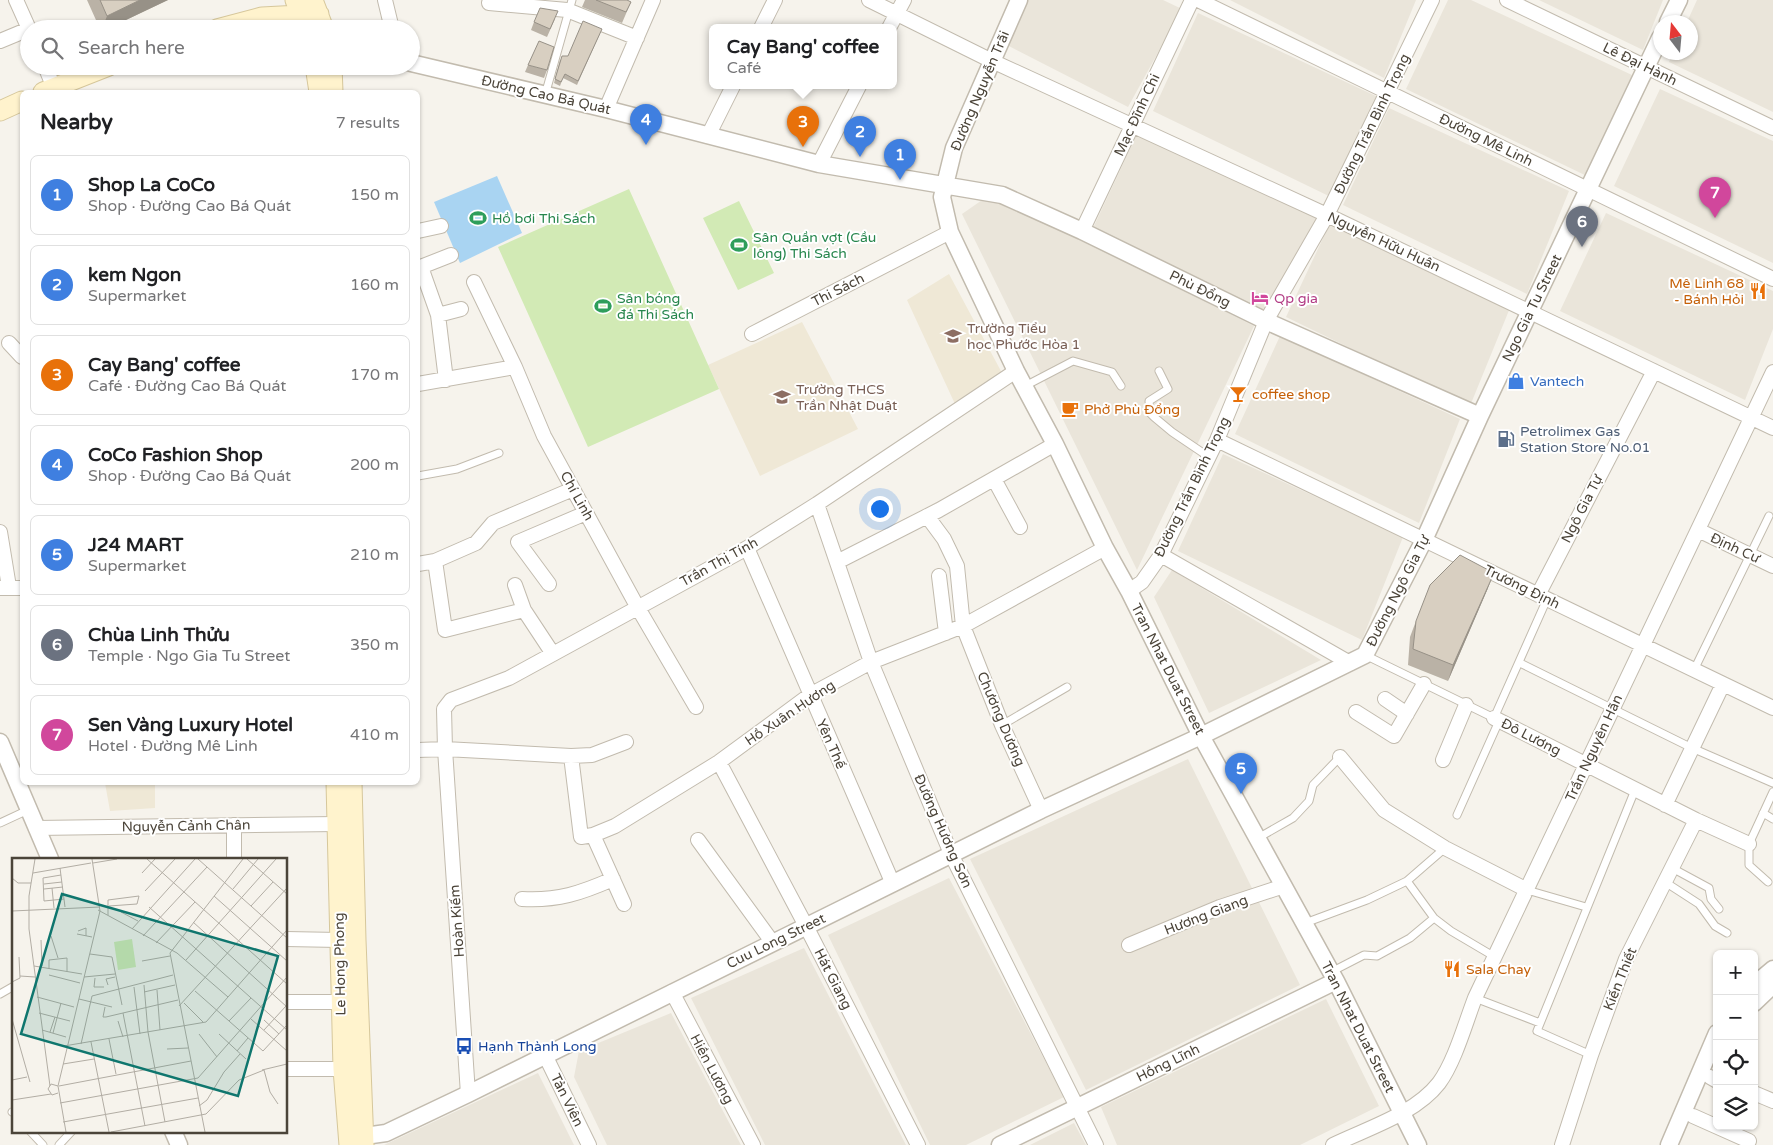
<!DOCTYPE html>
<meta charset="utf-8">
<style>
body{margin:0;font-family:"Varela Round",sans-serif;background:#f2f2f2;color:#202124}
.controls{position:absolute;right:15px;bottom:15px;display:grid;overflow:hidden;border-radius:8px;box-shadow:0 1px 4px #0004}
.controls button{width:45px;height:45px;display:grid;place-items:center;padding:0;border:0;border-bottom:1px solid #e0e0e0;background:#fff;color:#202124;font:25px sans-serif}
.compass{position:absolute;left:1653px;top:15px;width:45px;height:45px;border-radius:50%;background:#fff;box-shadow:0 1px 4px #0004;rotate:344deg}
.you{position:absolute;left:879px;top:508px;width:18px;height:18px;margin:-12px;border:4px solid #fff;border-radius:50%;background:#1a73e8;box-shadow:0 0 0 8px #1a73e833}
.badge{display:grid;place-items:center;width:32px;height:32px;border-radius:50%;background:#0b8043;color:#fff;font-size:16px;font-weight:700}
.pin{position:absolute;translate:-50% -41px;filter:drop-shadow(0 1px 2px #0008)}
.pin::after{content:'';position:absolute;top:26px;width:18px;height:15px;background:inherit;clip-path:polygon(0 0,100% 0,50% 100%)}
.popup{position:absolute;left:709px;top:24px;width:188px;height:65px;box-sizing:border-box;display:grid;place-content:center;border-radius:8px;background:#fff;filter:drop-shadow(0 1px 4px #0005);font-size:16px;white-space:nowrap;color:#757577}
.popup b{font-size:19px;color:#202124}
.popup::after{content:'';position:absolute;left:50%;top:100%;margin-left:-10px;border:10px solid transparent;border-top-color:#fff}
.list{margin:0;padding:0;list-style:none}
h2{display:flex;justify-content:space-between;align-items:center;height:65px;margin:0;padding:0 20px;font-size:21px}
h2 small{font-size:16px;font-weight:400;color:#757577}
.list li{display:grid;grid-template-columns:32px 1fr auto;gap:15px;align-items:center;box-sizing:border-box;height:80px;margin:0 10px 10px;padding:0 10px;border:1px solid #e0e0e0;border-radius:8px}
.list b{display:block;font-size:19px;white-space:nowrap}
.list p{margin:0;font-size:16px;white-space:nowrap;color:#757577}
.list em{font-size:16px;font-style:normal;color:#757577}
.icon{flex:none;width:28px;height:28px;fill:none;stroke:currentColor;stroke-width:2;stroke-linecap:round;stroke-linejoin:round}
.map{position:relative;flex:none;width:1773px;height:1145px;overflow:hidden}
.search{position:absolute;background:#fff;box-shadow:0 1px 4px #0004;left:20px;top:20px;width:400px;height:55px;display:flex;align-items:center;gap:12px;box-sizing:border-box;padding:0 18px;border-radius:28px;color:#757577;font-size:19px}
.panel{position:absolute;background:#fff;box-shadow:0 1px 4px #0004;left:20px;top:90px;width:400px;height:695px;border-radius:8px}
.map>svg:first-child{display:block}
.residential{fill:#eae5da}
.education{fill:#efe8d6}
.green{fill:#d2eab5}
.water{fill:#a9d4f2}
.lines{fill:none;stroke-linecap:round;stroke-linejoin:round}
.service-casing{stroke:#c2bbae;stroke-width:9}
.minor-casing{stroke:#c2bbae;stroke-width:16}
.tertiary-casing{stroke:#c2bbae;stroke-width:19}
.secondary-casing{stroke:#d6c79b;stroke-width:21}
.service{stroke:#fff;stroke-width:7}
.minor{stroke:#fff;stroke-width:14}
.tertiary{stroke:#fff;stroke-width:16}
.secondary{stroke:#fff3cd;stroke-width:19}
.wall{fill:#bab2a6}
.shaded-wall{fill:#979187}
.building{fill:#d8cfc1;stroke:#979187}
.labels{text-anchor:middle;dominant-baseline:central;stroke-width:4;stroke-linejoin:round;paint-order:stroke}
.street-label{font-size:14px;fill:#4b4439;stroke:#fff}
.leisure-label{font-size:14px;fill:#27864d;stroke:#fff;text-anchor:start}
.food-label{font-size:14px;fill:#c56008;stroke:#fff;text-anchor:start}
.hotel-label{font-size:14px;fill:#b23c85;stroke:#fff;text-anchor:start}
.education-label{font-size:14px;fill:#785e54;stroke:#fff;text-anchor:start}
.shop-label{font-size:14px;fill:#366cbe;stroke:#fff;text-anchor:start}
.service-label{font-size:14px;fill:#4e5e75;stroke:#fff;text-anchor:start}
.transit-label{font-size:14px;fill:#164399;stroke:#fff;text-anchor:start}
.inset-road{fill:none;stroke:#b2ada4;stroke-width:1}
.view{fill:#0f766e;fill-opacity:0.15;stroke:#0f766e;stroke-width:2.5}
.inset-edge{fill:none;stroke:#4b4439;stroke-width:2.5}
</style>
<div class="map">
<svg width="1773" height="1145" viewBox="0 0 1773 1145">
<rect width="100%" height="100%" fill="#f6f3ec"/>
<path class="residential" d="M1024,0h139l19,9 -54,98 -125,-64z
M1230,0h186l-32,78z
M1448,0h23l161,75 -41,103 -185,-89z
M1539,0h124l-20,50z
M1697,0h76v112l-104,-50 4,-9 17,-1v-30h-3z
M1198,13l180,84 -41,103 -184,-89z
M1660,89l113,52v122l-159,-77z
M1389,108l180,83 -42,103 -184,-89z
M1139,130l180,83 -41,104 -185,-89z
M985,198l92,39 177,89 -117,244 -175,-356z
M1606,213l167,78v38l-28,71 -185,-89z
M1332,219l180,84 -42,103 -184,-89z
M1280,336l180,83 -41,104 -184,-89z
M1223,454l180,83 -41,103 -184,-89z
M1172,570l149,90 -112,53 -55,-116z
M1188,759l112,226 -214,105 -116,-231z
M949,878l115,219 -98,48h-36l-102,-210z
M804,948l102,197h-141l-74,-147z
M1326,999l53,107 -79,39h-183l-16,-38z
M671,1013l70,132h-134l-33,-68 5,-26z
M538,1073l36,72h-190z
M1074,1123l12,22h-56z"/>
<path class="education" d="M949,274l53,99 -47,31 -48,-104z
M802,322l56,107 -98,47 -52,-111z
M105,783h50v25l-45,3z"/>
<path class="green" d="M629,189l90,200 -131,58 -90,-200z
M739,201l35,72 -36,17 -35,-72z"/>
<path class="water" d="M497,176l25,57 -62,30 -26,-61z"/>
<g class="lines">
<g class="service-casing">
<path id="service" d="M545,95l27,-95
M1159,371l9,18 -19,12 1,12 4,4 18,15 37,25
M1025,386l48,-25 39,11 9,14
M418,476l39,-7 42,-16
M1365,655l129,63 53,-119
M1520,663l172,85 81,35
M1694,670l75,-154
M1002,725l65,-38
M1763,813l10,6
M1457,815l42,-94
M0,823l28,-13
M1258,838l35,-20 16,-17 4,-16 27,-28
M1672,868l37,20 2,11 8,10
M1407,881l27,37 17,13 44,26
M1665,882l34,22 16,22 12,7
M1768,882l-19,-17v-21l24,-52
M1527,890l59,17
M1305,923l62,-23 40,-19 38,-33
M1331,972l33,-17 13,1 33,-18 24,-20
M0,994l14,-8
M1475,998l65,25
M1591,1055l-54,-24 98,-241
M12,1112l2,1
M30,1131l13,14
M59,1145l13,-14"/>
</g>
<g class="minor-casing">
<path id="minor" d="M385,0l7,29
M869,0l123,61 335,154 446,213
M1198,0l575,279
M1507,0l266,128
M489,3l78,7 70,28
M761,28l14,-28
M889,28l15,-28
M0,41l29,-12 -13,-29
M45,66l9,22
M606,109l47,-109
M708,136l25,-50
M819,164l40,-78
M418,231l23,-5
M1082,231l110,-231
M421,267l17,48 8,65
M418,268l33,-13
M474,282l41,85
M438,315l23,-6
M752,334l198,-102
M9,343l13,14
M418,384l97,-17 29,69 94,172 58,99
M1217,440l556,268
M994,479l26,48
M817,504l54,158 81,194 144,289
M927,516l17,23 13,27 6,60 39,99 39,85
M1698,530l75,36
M0,532l9,55
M747,548l146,336
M1161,555l189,108
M435,561l10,69 79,-20
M837,562l102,-52 116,-66
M418,564l17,-3 41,-18 17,-20 80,-34
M939,576l7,57
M549,584l-31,-42 68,-29
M515,585l9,25 29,44
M1,588h21
M1129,591l13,-9 19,-27 56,-115 49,-119 61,-106 105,-215
M1538,595l116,-224
M1385,699l22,15
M1356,712l38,24 30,-52
M1494,718l202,102 53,24
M418,750l27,-1 126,7 21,-1 34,-13
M571,756l10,81 12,-2 22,-9 104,-64 91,-67 61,-33 92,-36 142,-78
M1340,757l44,53 61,38 82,42
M1443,760l23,-55
M719,762l87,164 112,219
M1665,805l58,-121
M234,825v34
M36,828l301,-4
M593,835l31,69
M698,840l75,103
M522,899c36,2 59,-6 91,-20
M286,939l53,1
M1129,945l91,-38 64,-21
M672,992l81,153
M286,1002h54
M545,1055l44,90
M286,1069h57
M1710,1077l7,4
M1754,1093l19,8
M468,1094l-23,-345 -1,-40 7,-9 58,-22 238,-130 70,-44 199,-133
M1693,1116l56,25
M1333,1145c35,-17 82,-31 106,-62 16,-22 26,-59 36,-85l298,-626
M1562,1145l29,-90 35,-96 70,-139"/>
</g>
<g class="tertiary-casing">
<path id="tertiary" d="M1019,0l-65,148 -12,49 8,35 66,139 39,73 50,104 24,43 72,145 135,245 82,164
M1668,22l11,-22
M411,63l195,46 213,55 183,31 80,36 184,90 214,95
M0,742l50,117
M1754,985l19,-16
M1754,1003l19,-18
M173,1131l6,14
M351,1138l35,-5 82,-39 573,-284 160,-74 164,-81 59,-115 56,-124 180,-378
M1000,1145l336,-164
M1669,1145l48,-112"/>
</g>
<g class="secondary-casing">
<path id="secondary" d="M295,0l11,29
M313,0l11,29
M217,29l45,-12 57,-3
M315,66l4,26
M332,66l1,26
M43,92l66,-26
M0,111l22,-10
M336,782l7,287 6,76
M352,782l4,158 8,205"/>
</g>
<use href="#service" class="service"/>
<use href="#minor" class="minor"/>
<use href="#tertiary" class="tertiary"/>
<use href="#secondary" class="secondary"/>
</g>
<path class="wall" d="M87,0h81l-61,29h-7z
M585,0h42l4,2 -9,21 -40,-16z
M555,19l-8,18 -16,-7 3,-8z
M602,29l-25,56 -14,-7 -3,8 -6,-3 6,-23 8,-4z
M528,65l19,5 -3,8 -19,-6z
M1488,588l-40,93 -40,-16 2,-28 6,-16z"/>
<path class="shaded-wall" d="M140,0h28l-61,29h-5l5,-13z
M1494,573l-6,15 -40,93 5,-16z"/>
<path class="building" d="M100,0h40l-33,16z
M596,0h31l4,2 -5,10z
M540,8l18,3 -8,18 -16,-7z
M583,21l19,8 -24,52 -13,-7 -4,8 -6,-3 7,-23h6z
M539,41l15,6 -7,23 -19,-5z
M1460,555l34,18 -41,92 -40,-16 3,-28 14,-36z"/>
<defs>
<g id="stadium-bare" transform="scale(1.35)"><path d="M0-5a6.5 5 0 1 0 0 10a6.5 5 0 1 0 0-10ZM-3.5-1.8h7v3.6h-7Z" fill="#2e9e5b" stroke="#fff" stroke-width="2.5" paint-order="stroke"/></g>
<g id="restaurant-bare" transform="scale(1.35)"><path d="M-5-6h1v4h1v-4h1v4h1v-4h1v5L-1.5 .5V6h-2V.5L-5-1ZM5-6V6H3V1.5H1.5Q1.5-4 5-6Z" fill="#e8710a" stroke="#fff" stroke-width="2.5" paint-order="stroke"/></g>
<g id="hotel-bare" transform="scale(1.35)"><path d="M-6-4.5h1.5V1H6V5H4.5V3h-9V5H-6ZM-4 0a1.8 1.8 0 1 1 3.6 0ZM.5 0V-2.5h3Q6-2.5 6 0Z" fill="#d1479c" stroke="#fff" stroke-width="2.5" paint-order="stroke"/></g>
<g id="school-bare" transform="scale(1.35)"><path d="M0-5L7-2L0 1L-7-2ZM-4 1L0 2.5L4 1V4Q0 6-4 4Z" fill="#8d6e63" stroke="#fff" stroke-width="2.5" paint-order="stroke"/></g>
<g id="shop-bare" transform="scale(1.35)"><path d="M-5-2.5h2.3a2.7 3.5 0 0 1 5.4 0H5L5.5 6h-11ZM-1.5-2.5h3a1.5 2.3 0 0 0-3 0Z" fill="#3f7fe0" stroke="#fff" stroke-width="2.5" paint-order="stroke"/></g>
<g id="bar-bare" transform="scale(1.35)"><path d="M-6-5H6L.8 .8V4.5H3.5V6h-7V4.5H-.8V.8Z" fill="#e8710a" stroke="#fff" stroke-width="2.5" paint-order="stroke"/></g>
<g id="cafe-bare" transform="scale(1.35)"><path d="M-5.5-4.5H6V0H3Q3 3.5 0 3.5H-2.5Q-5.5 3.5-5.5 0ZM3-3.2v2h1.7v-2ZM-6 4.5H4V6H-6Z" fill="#e8710a" stroke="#fff" stroke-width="2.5" paint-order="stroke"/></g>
<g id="fuel-bare" transform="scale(1.35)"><path d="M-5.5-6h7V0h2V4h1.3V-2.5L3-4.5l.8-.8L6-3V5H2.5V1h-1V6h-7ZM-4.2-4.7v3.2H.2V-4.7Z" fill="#5c6f8a" stroke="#fff" stroke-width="2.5" paint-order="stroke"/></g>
<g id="bus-bare" transform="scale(1.35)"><path d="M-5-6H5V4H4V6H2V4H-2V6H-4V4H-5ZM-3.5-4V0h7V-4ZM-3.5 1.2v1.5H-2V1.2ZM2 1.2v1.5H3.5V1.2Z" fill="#1a4fb4" stroke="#fff" stroke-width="2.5" paint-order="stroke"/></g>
</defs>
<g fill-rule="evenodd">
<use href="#stadium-bare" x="478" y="218"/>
<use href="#stadium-bare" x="739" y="245"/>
<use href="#restaurant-bare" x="1758" y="291"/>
<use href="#hotel-bare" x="1260" y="298"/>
<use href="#stadium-bare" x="603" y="306"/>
<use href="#school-bare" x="953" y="336"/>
<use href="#shop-bare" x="1516" y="381"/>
<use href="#bar-bare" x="1238" y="394"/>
<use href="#school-bare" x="782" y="397"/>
<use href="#cafe-bare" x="1070" y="409"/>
<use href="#fuel-bare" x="1506" y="439"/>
<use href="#restaurant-bare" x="1452" y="969"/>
<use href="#bus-bare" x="464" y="1046"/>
</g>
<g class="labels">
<g class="street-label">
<text transform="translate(1640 64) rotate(26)">Lê Đại Hành</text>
<text transform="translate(980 91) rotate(-67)">Đường Nguyễn Trãi</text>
<text transform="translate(546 95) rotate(13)">Đường Cao Bá Quát</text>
<text transform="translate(1137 115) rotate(-65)">Mạc Đĩnh Chi</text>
<text transform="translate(1372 124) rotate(-64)">Đường Trần Bình Trọng</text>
<text transform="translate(1486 140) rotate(26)">Đường Mê Linh</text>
<text transform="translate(1384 242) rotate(25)">Nguyễn Hữu Huân</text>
<text transform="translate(1200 289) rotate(26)">Phù Đổng</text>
<text transform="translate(838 290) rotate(-27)">Thi Sách</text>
<text transform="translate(1532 308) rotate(-64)">Ngo Gia Tu Street</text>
<text transform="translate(1192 487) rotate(-64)">Đường Trần Bình Trọng</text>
<text transform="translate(577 496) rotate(61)">Chí Linh</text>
<text transform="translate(1582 509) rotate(-63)">Ngô Gia Tự</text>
<text transform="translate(1735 548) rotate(25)">Định Cư</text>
<text transform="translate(719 562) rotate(-29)">Trần Thị Tính</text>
<text transform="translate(1522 587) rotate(26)">Trương Định</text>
<text transform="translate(1398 591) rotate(-63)">Đường Ngô Gia Tự</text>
<text transform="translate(1168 669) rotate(63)">Tran Nhat Duat Street</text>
<text transform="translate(790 713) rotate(-34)">Hồ Xuân Hương</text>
<text transform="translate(1001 719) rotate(67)">Chương Dương</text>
<text transform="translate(1531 737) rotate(27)">Đô Lương</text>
<text transform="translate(831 744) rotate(66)">Yên Thế</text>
<text transform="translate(1594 748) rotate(-65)">Trần Nguyên Hãn</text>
<text transform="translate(186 826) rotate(-1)">Nguyễn Cảnh Chân</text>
<text transform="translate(943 831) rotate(66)">Đường Hương Sơn</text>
<text transform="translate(1206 915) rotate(-21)">Hương Giang</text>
<text transform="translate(457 921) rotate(-94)">Hoàn Kiếm</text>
<text transform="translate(776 941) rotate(-26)">Cuu Long Street</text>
<text transform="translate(340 964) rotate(-91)">Le Hong Phong</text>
<text transform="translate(833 979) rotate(63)">Hát Giang</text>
<text transform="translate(1620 979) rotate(-68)">Kiến Thiết</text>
<text transform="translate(1358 1027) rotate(63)">Tran Nhat Duat Street</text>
<text transform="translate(1168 1063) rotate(-26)">Hồng Lĩnh</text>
<text transform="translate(712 1069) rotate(62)">Hiền Lương</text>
<text transform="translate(567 1100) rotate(64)">Tản Viên</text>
</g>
<g class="leisure-label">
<text x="492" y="218">Hồ bơi Thi Sách</text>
<text x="753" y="237">Sân Quần vợt (Cầu<tspan x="753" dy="16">lông) Thi Sách</tspan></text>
<text x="617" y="298">Sân bóng<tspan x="617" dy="16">đá Thi Sách</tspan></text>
</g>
<g class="food-label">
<text x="1744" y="283" text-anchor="end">Mê Linh 68<tspan x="1744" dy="16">- Bánh Hỏi</tspan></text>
<text x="1252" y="394">coffee shop</text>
<text x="1084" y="409">Phở Phù Đổng</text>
<text x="1466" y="969">Sala Chay</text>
</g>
<g class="hotel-label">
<text x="1274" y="298">Qp gia</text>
</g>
<g class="education-label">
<text x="967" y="328">Trường Tiểu<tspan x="967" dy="16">học Phước Hòa 1</tspan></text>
<text x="796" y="389">Trường THCS<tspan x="796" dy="16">Trần Nhật Duật</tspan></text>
</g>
<g class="shop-label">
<text x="1530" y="381">Vantech</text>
</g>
<g class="service-label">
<text x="1520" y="431">Petrolimex Gas<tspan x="1520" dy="16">Station Store No.01</tspan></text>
</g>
<g class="transit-label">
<text x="478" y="1046">Hạnh Thành Long</text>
</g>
</g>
<g transform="translate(12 858)">
<rect width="275" height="275" fill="#f6f3ec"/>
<path d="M120,81l4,28 -18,3 -4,-28z" fill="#d2eab5"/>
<path class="inset-road" d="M23,1l-6,37v33l21,157M135,1l140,125M186,1l89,79M235,1l40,35M81,5l24,-4M48,10l5,39M21,15l58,-10M130,15l13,-14M49,17l-18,3 1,23 20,-2M0,20l6,5h13M32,26l18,-2M40,30l2,20M32,31l19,-2M221,31l25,-30M133,33l30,-32M202,38l73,65M239,48l22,-24M137,49l138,123M86,52l79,43 51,44M0,53l88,-4M109,54l17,9M96,57v-15l31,-4 -2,8 -28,2M181,64l94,85M120,71l63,-70M66,73l8,-3v8M65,76l15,3M39,78l7,22M131,78l64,-69M29,82l1,26M144,85l39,-41M78,96l22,3 10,48M174,102l90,-101M130,103l28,-5M22,108l48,8M37,111v-9l18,-2v13M37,117l31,8M8,118l15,1M72,119l31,-3M83,120l-1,9h10M0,124l8,-4 -1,-21M96,127l-2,-6 9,-2M132,127l4,47 17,90M122,129l6,47M145,132l3,40M183,133l68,60 24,-26M132,134l31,-7M25,139l37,10M67,141l33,8M172,145l19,19M167,148l108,-118M93,149l-2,10h3l72,-17M27,155l31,8M111,155l22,113M0,161l18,63M239,161l36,32M252,162l15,14M106,163l5,16M217,163l22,-23M30,172l24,7M252,172l22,-24M38,174l5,-15M41,175l8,-30M187,176l18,23M207,176l27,25M97,181l7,35M79,184l18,90M69,186l11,-48 81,-21M52,188l142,-24 81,-92M155,191l21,-1M225,193l11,-13M51,206l31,-5M250,212l25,-6M252,212l6,22 8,12M0,222l15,-3M46,228l-7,-2 -3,5 4,6 6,-2M47,228l132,-25M0,242l39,-6M48,245l138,-25 89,-101M187,248l8,-6 17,-28 16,-18M51,264l135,-24M54,274l-8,-46 42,-175 -8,-52M99,274l95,-18 33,-34 25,-10M193,274l-35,-179 73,-94"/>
<path class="view" d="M50,36l216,62 -40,140 -217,-62z"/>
<rect width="275" height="275" class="inset-edge"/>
</g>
</svg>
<div class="controls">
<button>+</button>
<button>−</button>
<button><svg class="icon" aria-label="locate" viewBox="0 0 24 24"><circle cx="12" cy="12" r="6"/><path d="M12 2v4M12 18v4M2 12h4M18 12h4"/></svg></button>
<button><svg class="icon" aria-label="layers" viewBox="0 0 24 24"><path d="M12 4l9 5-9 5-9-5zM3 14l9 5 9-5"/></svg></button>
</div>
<svg class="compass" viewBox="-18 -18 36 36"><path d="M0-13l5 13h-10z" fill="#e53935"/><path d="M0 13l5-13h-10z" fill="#757577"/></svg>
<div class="you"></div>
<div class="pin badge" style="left:900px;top:180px;background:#3f7fe0">1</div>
<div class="pin badge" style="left:860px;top:157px;background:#3f7fe0">2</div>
<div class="pin badge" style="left:803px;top:147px;background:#e8710a">3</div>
<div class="popup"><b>Cay Bang' coffee</b>Café</div>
<div class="pin badge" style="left:646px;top:145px;background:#3f7fe0">4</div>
<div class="pin badge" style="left:1241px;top:794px;background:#3f7fe0">5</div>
<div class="pin badge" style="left:1582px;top:247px;background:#6b7280">6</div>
<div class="pin badge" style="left:1715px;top:218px;background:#d1479c">7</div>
<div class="search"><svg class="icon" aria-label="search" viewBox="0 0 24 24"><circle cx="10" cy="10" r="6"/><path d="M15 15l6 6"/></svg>Search here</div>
<section class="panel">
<h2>Nearby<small>7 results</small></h2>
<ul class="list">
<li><span class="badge" style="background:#3f7fe0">1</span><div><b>Shop La CoCo</b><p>Shop · Đường Cao Bá Quát</p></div><em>150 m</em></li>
<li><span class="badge" style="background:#3f7fe0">2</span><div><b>kem Ngon</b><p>Supermarket</p></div><em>160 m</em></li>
<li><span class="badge" style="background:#e8710a">3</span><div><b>Cay Bang' coffee</b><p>Café · Đường Cao Bá Quát</p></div><em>170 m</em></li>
<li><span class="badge" style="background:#3f7fe0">4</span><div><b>CoCo Fashion Shop</b><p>Shop · Đường Cao Bá Quát</p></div><em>200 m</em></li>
<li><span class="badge" style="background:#3f7fe0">5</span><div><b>J24 MART</b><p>Supermarket</p></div><em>210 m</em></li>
<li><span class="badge" style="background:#6b7280">6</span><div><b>Chùa Linh Thửu</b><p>Temple · Ngo Gia Tu Street</p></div><em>350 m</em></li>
<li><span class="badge" style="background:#d1479c">7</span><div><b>Sen Vàng Luxury Hotel</b><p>Hotel · Đường Mê Linh</p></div><em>410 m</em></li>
</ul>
</section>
</div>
